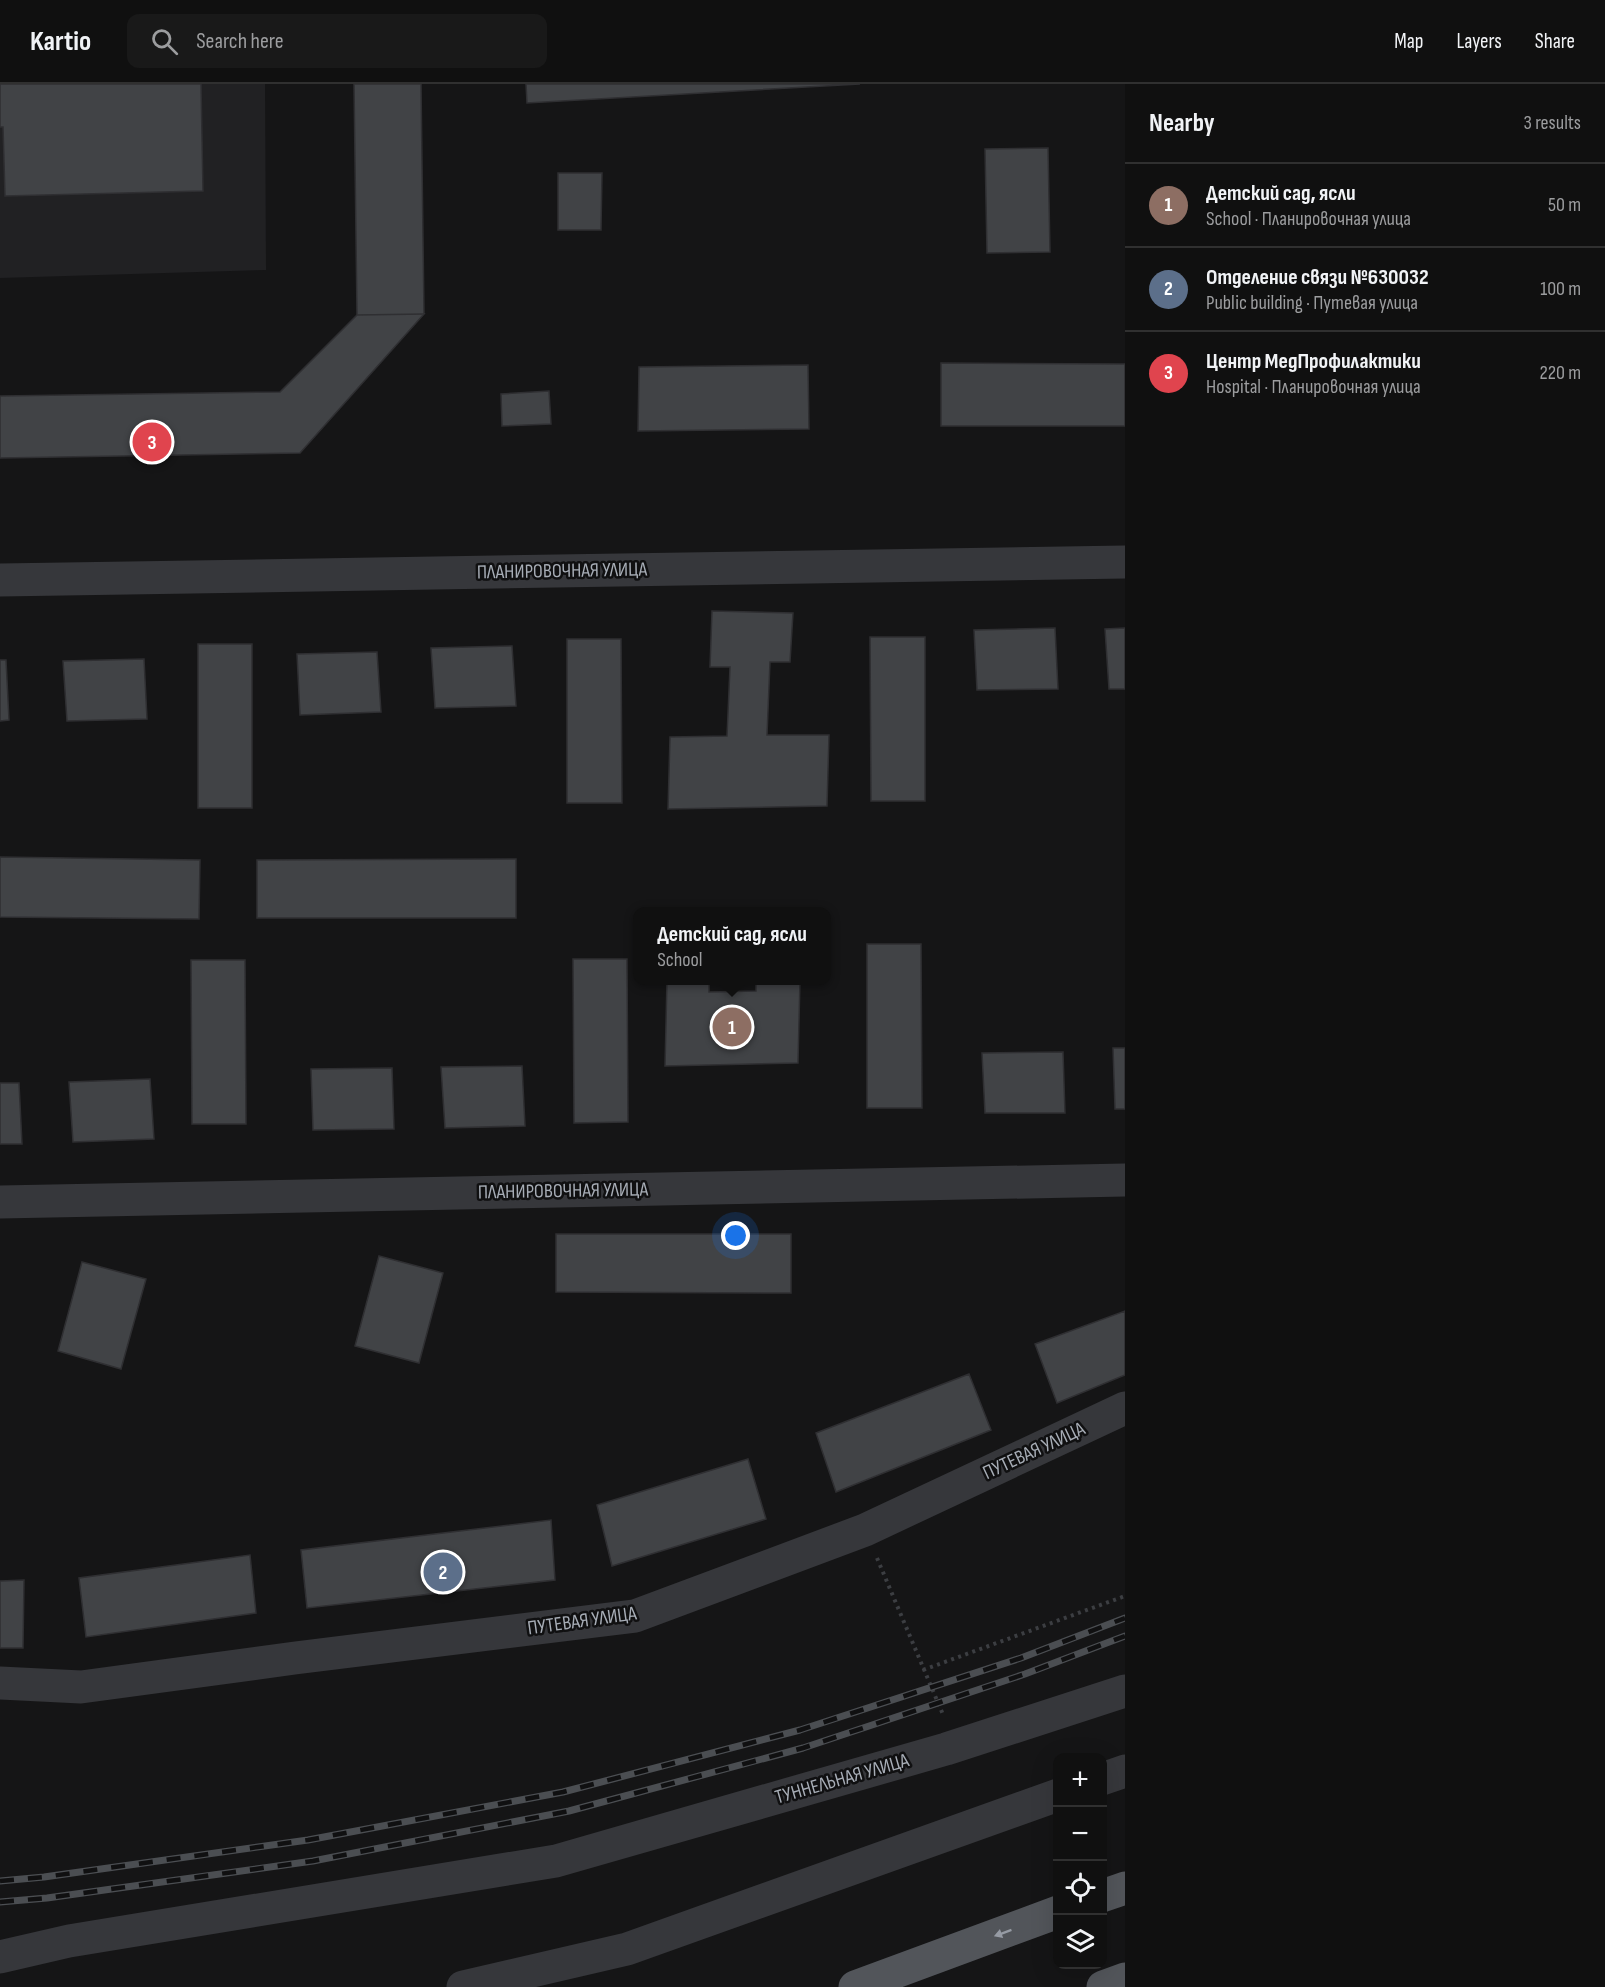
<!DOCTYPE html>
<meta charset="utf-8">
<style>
body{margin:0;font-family:"Sofia Sans Condensed",sans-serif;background:#191919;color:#f1f3f6}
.controls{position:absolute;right:18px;bottom:18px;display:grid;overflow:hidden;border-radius:12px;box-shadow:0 6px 24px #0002}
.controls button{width:54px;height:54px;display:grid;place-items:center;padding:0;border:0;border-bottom:2px solid #303030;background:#101010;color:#f1f3f6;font:30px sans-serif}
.you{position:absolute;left:736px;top:1152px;width:21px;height:21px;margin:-15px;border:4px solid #fff;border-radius:50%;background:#1a73e8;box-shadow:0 0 0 9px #1a73e833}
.badge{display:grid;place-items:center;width:39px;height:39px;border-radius:50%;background:#8c9099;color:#fff;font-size:20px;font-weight:700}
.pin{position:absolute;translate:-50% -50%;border:3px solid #fff;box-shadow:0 2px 6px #0006}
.popup{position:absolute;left:633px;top:823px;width:198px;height:78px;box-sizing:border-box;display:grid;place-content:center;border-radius:12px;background:#101010;filter:drop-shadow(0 2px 4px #0005);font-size:20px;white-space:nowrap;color:#9c9d9f}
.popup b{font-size:22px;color:#f1f3f6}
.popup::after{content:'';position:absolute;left:50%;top:100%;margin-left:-12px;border:12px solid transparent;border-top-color:#101010}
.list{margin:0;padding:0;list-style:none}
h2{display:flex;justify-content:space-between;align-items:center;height:78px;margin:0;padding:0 24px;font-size:26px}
h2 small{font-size:20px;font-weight:400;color:#9c9d9f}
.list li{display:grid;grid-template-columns:39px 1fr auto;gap:18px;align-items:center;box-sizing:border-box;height:84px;padding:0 24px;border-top:2px solid #303030}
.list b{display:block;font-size:22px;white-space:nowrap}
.list p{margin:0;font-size:20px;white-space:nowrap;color:#9c9d9f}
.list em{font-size:20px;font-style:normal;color:#9c9d9f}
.icon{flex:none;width:33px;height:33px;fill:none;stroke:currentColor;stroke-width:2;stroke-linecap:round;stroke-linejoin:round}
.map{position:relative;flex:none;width:1125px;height:1903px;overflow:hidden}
header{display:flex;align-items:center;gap:36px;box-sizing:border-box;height:84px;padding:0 30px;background:#101010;border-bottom:2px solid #303030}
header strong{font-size:28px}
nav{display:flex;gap:33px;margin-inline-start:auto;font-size:21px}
.search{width:420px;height:54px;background:#191919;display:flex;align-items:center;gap:15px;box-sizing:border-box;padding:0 21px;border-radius:12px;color:#9c9d9f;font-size:22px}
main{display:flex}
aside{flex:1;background:#101010}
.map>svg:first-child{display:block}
.built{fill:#212123}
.building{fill:#414346;stroke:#2f2f32;stroke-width:1.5}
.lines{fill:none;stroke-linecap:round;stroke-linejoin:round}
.path{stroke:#3c3e42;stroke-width:4;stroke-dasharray:3 4.5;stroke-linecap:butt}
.minor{stroke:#36373b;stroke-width:33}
.major{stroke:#52555a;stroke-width:33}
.rail-casing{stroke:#4b4e52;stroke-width:7}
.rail{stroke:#101011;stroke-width:4.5;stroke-dasharray:14;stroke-linecap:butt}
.oneway{fill:#969ba4}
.labels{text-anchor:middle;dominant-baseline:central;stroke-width:5;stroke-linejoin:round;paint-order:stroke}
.street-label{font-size:20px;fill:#a7adb6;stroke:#101011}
</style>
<header>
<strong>Kartio</strong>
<div class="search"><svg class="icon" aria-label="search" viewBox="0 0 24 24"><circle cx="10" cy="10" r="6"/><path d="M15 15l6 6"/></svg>Search here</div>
<nav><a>Map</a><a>Layers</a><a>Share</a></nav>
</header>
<main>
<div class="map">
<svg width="1125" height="1903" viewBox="0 0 1125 1903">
<rect width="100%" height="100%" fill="#151516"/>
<path class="built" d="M0,0h265l1,186 -266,8z"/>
<path class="building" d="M0,0h201l2,107 -198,5 -2,-69h-3z
M354,0h67l3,230 -67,1z
M526,0h334l-333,19z
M1048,64l2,104 -63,1 -2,-104z
M558,89h44l-1,57h-43z
M424,230l-124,139 -300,5v-62l280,-4 77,-77z
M941,279l184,1v62h-184z
M808,281l1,64 -171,2 1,-64z
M549,307l2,33 -49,2 -1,-32z
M712,527l81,2 -3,49h-20l-3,73h62l-2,71 -159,3 2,-72 57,-1 3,-69h-20z
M1055,544l3,61 -81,1 -3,-60z
M1125,544v61h-16l-4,-60z
M870,553h55v164h-54z
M567,555h54l1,164h-55z
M198,560h54v164h-54z
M512,562l4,60 -81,2 -4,-60z
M377,568l4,60 -81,3 -3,-61z
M144,575l3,60 -80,2 -4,-60z
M0,576h6l3,60 -9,1z
M0,773l200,3 -1,59 -199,-2z
M516,775v59h-259v-58z
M867,860h54l1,164h-55z
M573,875h54l1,163 -54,1z
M191,876h54l1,164h-54z
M667,896h42v12l47,-1v-11h44l-2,83 -133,3z
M1113,964h12v61h-10z
M1063,968l2,61h-80l-3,-60z
M522,982l3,60 -80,2 -4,-61z
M392,984l2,61 -81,1 -2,-61z
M150,995l4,60 -81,3 -4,-60z
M0,999h19l3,61h-22z
M556,1150h235v59l-235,-1z
M379,1172l64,17 -24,90 -64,-17z
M82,1178l64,17 -25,90 -63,-18z
M1125,1227v64l-68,28 -22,-59z
M969,1290l22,56 -155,62 -20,-59z
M748,1375l18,60 -154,47 -15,-61z
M551,1436l4,60 -248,28 -6,-58z
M250,1471l6,58 -170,24 -7,-59z
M24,1496l-1,68h-23v-67z"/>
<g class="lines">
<path class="path" d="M877,1474l67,159
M923,1586l202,-74"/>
<path class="minor" d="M0,496l1125,-18
M0,1118l1125,-22
M0,1599l81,4 214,-29 340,-42 230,-86 260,-122
M1102,1695l23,-8
M0,1873l69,-16 487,-80 390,-112 179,-58
M463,1903l164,-38 431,-154"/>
<path class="major" d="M1102,1812l23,-8
M855,1903l203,-75
M1103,1903l22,-8"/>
<g class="rail-casing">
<path id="rail" d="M0,1797l44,-4 264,-37 255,-48 237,-62 221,-72 104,-40
M0,1818l47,-4 266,-37 256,-50 234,-63 222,-74 100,-38"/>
</g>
<use href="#rail" class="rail"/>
</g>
<defs><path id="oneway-solid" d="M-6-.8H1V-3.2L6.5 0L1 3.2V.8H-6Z" transform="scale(1.5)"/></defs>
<use class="oneway" href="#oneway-solid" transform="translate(1003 1849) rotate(160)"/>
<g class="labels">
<g class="street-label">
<text transform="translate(562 487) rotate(-1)">ПЛАНИРОВОЧНАЯ УЛИЦА</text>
<text transform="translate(563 1107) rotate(-1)">ПЛАНИРОВОЧНАЯ УЛИЦА</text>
<text transform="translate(1034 1367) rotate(-25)">ПУТЕВАЯ УЛИЦА</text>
<text transform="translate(582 1537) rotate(-8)">ПУТЕВАЯ УЛИЦА</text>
<text transform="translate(842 1695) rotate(-16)">ТУННЕЛЬНАЯ УЛИЦА</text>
</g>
</g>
</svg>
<div class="controls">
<button>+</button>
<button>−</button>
<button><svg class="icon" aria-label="locate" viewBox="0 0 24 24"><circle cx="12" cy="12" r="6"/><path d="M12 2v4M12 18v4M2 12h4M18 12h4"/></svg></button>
<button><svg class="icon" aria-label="layers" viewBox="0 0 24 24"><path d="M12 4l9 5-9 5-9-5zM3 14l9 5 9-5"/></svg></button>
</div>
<div class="you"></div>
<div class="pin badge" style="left:732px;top:943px;background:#8d6e63">1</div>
<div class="popup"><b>Детский сад, ясли</b>School</div>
<div class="pin badge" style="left:443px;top:1488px;background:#5c6f8a">2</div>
<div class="pin badge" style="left:152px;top:358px;background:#e0444e">3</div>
</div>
<aside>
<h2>Nearby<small>3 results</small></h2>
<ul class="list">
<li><span class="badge" style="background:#8d6e63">1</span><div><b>Детский сад, ясли</b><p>School · Планировочная улица</p></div><em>50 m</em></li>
<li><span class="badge" style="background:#5c6f8a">2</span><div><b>Отделение связи №630032</b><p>Public building · Путевая улица</p></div><em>100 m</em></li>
<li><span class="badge" style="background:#e0444e">3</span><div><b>Центр МедПрофилактики</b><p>Hospital · Планировочная улица</p></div><em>220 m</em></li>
</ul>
</aside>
</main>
